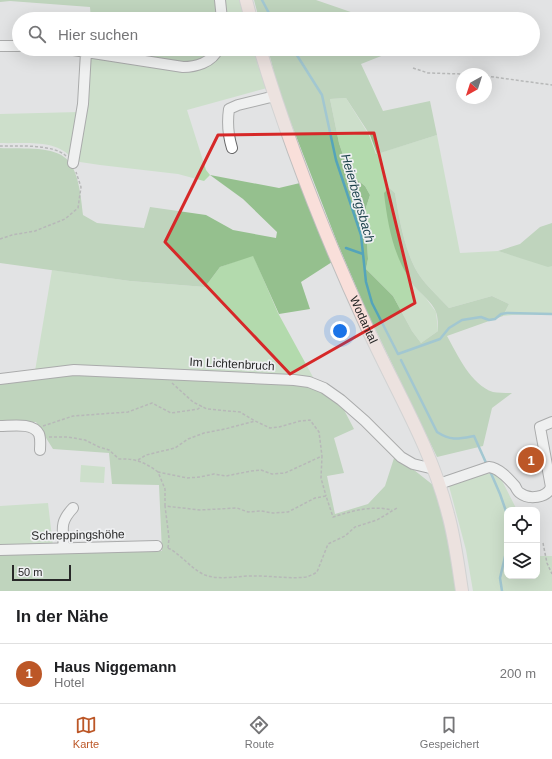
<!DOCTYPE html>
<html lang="de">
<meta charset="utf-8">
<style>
body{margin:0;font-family:Helvetica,sans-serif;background:#f6f6f6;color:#202124}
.controls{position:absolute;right:12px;bottom:12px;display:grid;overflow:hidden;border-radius:8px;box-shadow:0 4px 16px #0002}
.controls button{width:36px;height:36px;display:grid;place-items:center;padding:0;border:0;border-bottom:1px solid #e0e0e0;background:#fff;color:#202124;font:20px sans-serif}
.compass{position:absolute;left:456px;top:68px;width:36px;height:36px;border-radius:50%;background:#fff;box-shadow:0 4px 16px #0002;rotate:219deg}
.scale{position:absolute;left:12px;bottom:10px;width:59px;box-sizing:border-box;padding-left:4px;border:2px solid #282828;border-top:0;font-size:11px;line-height:14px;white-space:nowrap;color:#282828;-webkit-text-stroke:3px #eff0f2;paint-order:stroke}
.you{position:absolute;left:340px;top:331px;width:14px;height:14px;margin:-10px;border:3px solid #fff;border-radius:50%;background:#1a73e8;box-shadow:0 0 0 6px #1a73e833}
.badge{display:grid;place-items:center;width:26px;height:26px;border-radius:50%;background:#bc5727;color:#fff;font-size:13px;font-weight:700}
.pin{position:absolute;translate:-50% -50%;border:2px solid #fff;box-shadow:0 1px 4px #0006}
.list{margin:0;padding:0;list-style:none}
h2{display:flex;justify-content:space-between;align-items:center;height:52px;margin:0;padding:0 16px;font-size:17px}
h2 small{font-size:13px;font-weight:400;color:#757577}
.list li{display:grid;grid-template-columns:26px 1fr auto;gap:12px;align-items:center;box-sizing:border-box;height:60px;padding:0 16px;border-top:1px solid #e0e0e0}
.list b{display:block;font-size:15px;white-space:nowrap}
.list p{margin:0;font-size:13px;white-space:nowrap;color:#757577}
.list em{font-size:13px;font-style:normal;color:#757577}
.icon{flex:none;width:22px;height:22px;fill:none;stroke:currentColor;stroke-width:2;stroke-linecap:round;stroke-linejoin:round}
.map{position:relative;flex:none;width:552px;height:591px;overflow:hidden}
.search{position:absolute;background:#fff;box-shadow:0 4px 16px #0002;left:12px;right:12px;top:12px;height:44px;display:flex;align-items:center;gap:10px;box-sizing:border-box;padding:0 14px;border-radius:22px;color:#757577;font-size:15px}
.sheet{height:112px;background:#fff}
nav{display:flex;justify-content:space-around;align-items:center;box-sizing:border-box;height:56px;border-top:1px solid #e0e0e0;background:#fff;font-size:11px;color:#757577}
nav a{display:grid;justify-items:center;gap:2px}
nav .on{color:#bc5727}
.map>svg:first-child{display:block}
.green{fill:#b3daad}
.forest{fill:#95c08e}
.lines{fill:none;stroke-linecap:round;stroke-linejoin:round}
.stream{stroke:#54a4ba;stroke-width:2.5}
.minor-casing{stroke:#666667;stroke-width:12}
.major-casing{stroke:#bebebe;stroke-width:14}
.path{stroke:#838384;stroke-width:1.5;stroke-dasharray:3 2;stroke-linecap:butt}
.minor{stroke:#fff;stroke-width:10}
.major{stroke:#f9dfda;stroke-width:12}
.marked{fill:none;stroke:#d62828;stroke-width:3;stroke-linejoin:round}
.labels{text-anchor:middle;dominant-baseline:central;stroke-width:3.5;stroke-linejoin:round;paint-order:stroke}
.street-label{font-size:12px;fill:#282828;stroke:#eff0f2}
.water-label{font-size:13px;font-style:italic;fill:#1e434d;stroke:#eff0f2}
</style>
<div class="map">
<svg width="552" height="591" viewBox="0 0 552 591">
<rect width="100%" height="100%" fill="#e2e3e4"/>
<path class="green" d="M222,0h19l5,19h-22z
M220,49h34l4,17 9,22 -80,22 19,60 4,5 -6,6 -26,-7 -78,-9 -20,-3 -4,-3 12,-104z
M346,98l23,37 7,19 61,-19 23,118 38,-2 50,15h4v48l-40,1 -9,1 6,-12 -17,-8 -43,12c-11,-12 -27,-26 -34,-40 -11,-22 -16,-51 -20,-75l-6,-4 25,97 11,11 11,15 2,19 -17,12 -9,-12 -19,-35 -27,-27 2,-10 -1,-17 -5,-22 8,-25 -5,-9 -16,-13 -10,-30 -9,-44z
M79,112l-9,44c-17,-17 -47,-12 -70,-13v-29z
M253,255l25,58 35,64 -124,-6h-154l17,-101 78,11 75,6 15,-20z
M81,465l24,2 -1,16 -24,-1z
M498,473l19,37h-10v66h30v-26l3,6h12v35h-79l-7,-41 -17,-64 35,-12z
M48,503l5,43 -53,2v-42z"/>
<path class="forest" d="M0,0h216l3,19h-128l-1,-12 -80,-6 -10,1z
M254,0h62l55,19h-112z
M92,49h122v2l-19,13z
M268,49h131l-38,15 22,47 47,-10 7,34 -60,19 -7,-19 -24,-37 -16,1 9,44 10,30 16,13 5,9 -8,25 5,22 1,17 -2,10 27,27 19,35 9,12 17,-12c0,-6 0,-14 -2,-19 -4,-10 -15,-18 -22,-26 -3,-4 -6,-9 -8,-13 -14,-24 -19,-53 -22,-80l5,-5 6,5c4,25 9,53 20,75 7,14 23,28 34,40l43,-12 17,8 -6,12 -56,20c10,18 24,49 46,56 5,1 13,1 19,1l-20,15 -9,38 -46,11 -71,-147 -29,-68 -58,-150z
M0,148c18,1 50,-2 64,9 15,10 17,42 19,58l14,8 47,5 6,-21 56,8 27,15 43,8 1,-6 -34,-33 -33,-24 69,13 21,-5 32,79 -31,20 9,27 -31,5 -26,-58 -33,11 -15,20 -75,-6 -130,-18z
M552,223v43l-4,1 -50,-16 22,-7 20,-17z
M74,373l158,8 84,6 27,21 11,21 -20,9 10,35 -17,3 8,38 33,-10 17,-18 10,-31 38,30 15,49 10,57h-458v-38l108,-3 54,1 -3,-66 -47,-1 -3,-31 -56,-4 -17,-27 -36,1v-41z"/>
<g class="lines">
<path class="stream" d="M262,0l10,19
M293,49l29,46 14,65 25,75 5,47 6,21 26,51 42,-15 9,-11 13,-8 19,-3 8,3 6,-1 6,-5 6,-1 45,1
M346,248l17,6
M401,360l36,72c14,9 21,7 37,4l13,29
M490,471l10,23 7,20
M502,591l-2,-13 7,-30"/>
<g class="minor-casing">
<path id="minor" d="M220,0l2,19
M0,46h19
M67,49l116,18c12,0 29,-4 35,-18
M232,148c-4,-13 -5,-25 -3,-39l9,-4 37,-9
M73,163l10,-59 3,-52
M0,379l74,-9 220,10 15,2 15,6 17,12 24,21 36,36 12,7 21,5
M0,426c11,0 33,-4 39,8 2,5 1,12 1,16
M439,484l50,-17c10,1 19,11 26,19 1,2 3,6 5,7 9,7 27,5 31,-6l-11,-60 12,-5
M64,548c-1,-19 -5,-25 9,-40
M0,550l157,-4"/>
</g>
<g class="major-casing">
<g id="major">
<path d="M246,0l5,19"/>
<path id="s1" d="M260,49c28,93 64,185 105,274 28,63 66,123 83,191 7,25 10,51 14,77"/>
</g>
</g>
<path class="path" d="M413,68l15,5 34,1
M486,76l66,9
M0,146c17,0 54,-2 66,10
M0,239l12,-4 23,-4 30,-12 13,-11 3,-21 -5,-15
M172,383l21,19 14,7 33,3 15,9 15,7 9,-1 21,-6 10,-1 9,12 3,24
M43,426l30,-10 55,-4 24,-9 19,10 27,-4 4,-3
M49,437h19l17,3 14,7 10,3 10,9c16,-1 27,4 39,13
M138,460l8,-5 29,-7 13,-9 16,-6 21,-4 30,-8
M165,506v-17l-7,-17 29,6 13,-1 14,-3 12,2 25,-5 10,-1 11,4 13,-1 37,-17 -1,22 5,18
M543,543l4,20 5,11
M168,548l1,-10 -4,-32 35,4 37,-2 11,4 13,-1 12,2 15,-1 27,-14 11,-2 7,21c19,-6 39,-12 59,-7
M168,548c14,7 23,21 37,27 16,6 36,0 52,1 17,0 33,3 49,1 4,-1 8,-3 11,-5l11,-28 17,-8 10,-9 22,-7 20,-12"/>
<use href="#minor" class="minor"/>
<use href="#major" class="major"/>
</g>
<path d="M0 0H552V591H0ZM374,133l41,170 -125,71 -125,-132 53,-107z" fill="#e2e3e4" fill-opacity=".55" fill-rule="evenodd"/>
<path class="marked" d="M374,133l41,170 -125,71 -125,-132 53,-107z"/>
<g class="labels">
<g class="street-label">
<text stroke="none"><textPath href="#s1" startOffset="290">Wodantal</textPath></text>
<text transform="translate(232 364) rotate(3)">Im Lichtenbruch</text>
<text transform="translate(78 535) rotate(-1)">Schreppingshöhe</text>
</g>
<g class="water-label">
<text transform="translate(358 198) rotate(74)">Heierbergsbach</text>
</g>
</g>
</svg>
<div class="controls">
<button><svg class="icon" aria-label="locate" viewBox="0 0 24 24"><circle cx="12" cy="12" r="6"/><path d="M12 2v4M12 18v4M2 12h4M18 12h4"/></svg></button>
<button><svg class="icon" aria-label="layers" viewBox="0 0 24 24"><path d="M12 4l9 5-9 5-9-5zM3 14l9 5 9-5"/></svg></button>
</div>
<svg class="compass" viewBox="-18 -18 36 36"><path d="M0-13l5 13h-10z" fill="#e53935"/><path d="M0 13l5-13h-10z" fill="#757577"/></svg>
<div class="scale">50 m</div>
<div class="you"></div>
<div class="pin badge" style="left:531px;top:460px">1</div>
<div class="search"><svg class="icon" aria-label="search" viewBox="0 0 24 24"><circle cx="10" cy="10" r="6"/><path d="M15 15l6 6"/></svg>Hier suchen</div>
</div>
<section class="sheet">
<h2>In der Nähe<small></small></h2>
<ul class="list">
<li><span class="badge">1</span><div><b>Haus Niggemann</b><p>Hotel</p></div><em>200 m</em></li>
</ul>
</section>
<nav>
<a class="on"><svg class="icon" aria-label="map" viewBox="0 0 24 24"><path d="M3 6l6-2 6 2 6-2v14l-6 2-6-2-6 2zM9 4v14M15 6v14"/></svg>Karte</a>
<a><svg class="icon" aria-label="directions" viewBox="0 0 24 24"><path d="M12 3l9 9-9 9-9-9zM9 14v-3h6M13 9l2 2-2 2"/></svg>Route</a>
<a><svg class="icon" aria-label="saved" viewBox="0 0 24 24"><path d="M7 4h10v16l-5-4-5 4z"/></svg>Gespeichert</a>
</nav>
